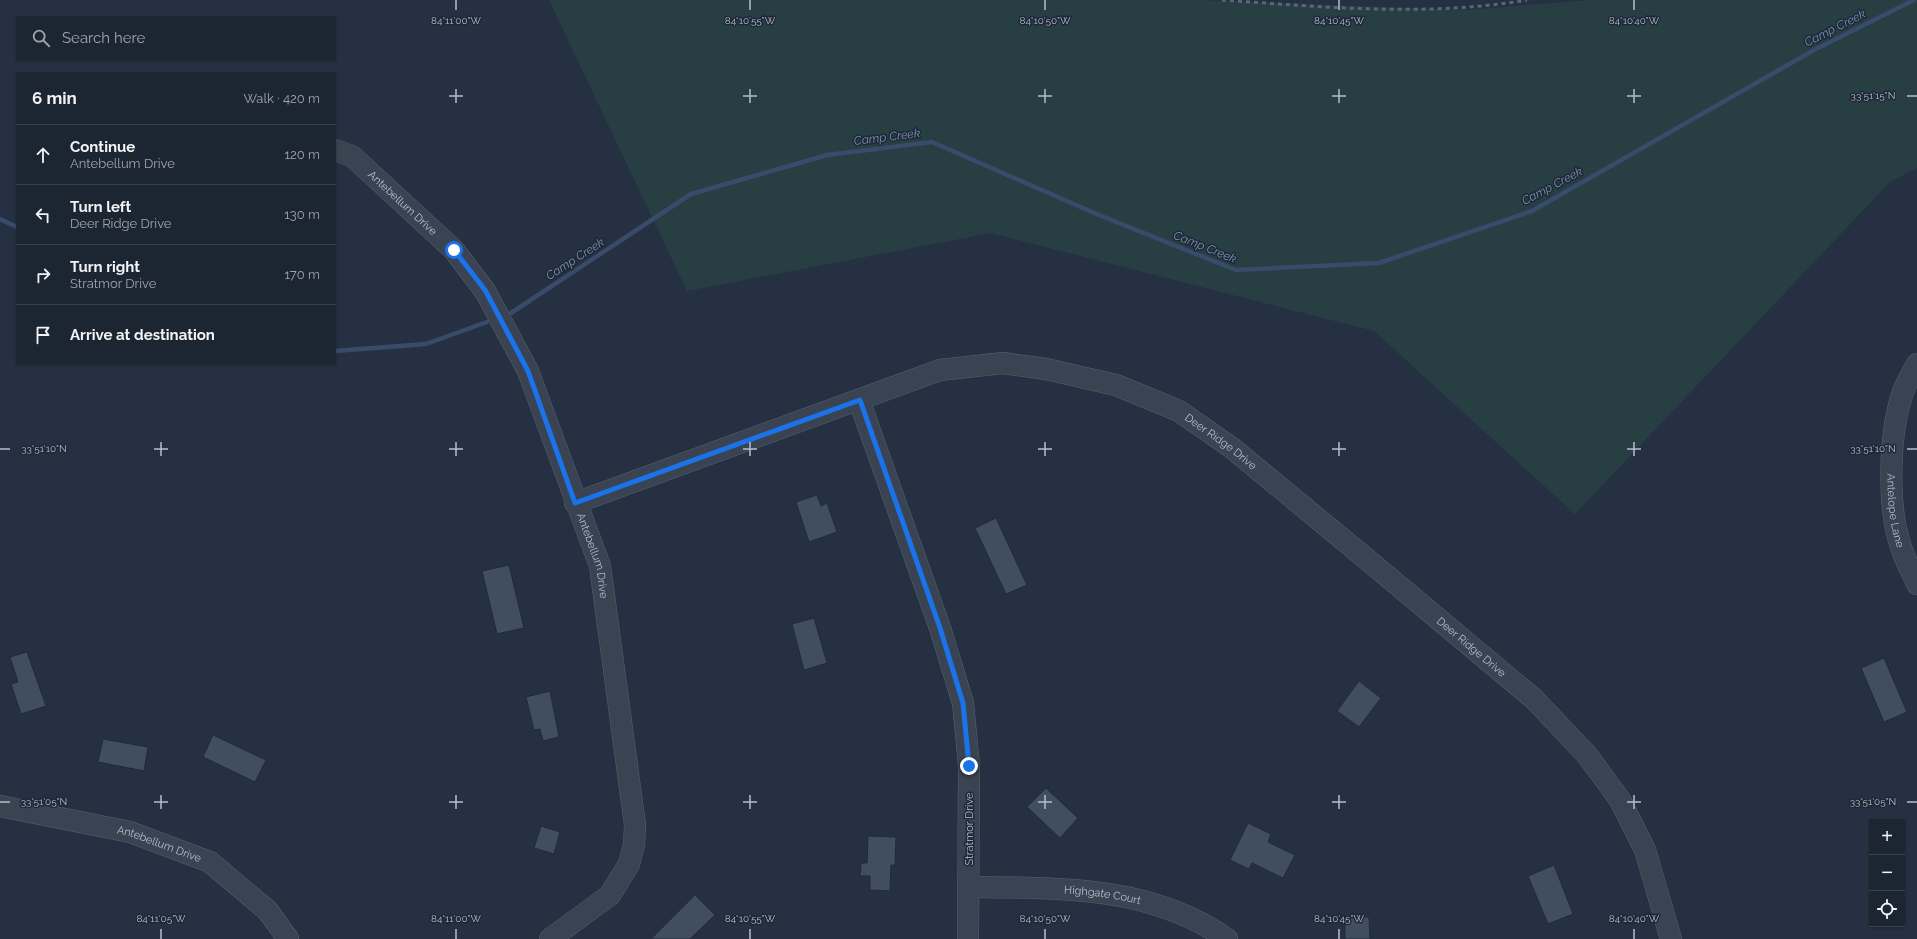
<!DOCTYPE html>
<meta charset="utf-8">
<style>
body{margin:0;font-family:Raleway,sans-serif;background:#29313e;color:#f1f3f6}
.controls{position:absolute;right:12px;bottom:12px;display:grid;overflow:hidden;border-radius:0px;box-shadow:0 1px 3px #0004}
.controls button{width:36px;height:36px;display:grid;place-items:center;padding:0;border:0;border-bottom:1px solid #3a424d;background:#1c2532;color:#f1f3f6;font:20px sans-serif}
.stop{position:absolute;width:12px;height:12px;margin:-9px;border:3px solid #1a73e8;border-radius:50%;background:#fff}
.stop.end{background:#1a73e8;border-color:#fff;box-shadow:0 1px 4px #0008}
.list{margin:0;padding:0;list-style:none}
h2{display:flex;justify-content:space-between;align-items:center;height:52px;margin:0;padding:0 16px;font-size:17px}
h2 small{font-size:13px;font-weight:400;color:#a0a5ac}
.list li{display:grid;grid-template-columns:26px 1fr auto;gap:12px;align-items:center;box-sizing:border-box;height:60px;padding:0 16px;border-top:1px solid #3a424d}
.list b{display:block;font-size:15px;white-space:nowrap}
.list p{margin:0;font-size:13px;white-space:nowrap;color:#a0a5ac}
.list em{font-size:13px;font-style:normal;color:#a0a5ac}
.icon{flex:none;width:22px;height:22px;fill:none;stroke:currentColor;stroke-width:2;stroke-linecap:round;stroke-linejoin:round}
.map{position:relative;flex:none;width:1917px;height:939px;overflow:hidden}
.search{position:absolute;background:#1c2532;box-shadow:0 1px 3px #0004;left:16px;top:16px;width:320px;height:44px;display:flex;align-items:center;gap:10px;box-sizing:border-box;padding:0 14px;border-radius:0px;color:#a0a5ac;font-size:15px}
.panel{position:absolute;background:#1c2532;box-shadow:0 1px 3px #0004;left:16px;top:72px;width:320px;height:292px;border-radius:0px}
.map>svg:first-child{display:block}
.green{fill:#273f43}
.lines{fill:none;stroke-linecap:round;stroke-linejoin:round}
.stream{stroke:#384b6a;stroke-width:4.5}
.building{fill:#414e62;stroke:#202a39}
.minor-casing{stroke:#57616f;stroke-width:22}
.minor{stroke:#394352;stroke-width:21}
.rail{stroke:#5b6779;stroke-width:3;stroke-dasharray:4 4;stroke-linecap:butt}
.route{stroke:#1a73e8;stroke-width:5}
.ticks{fill:none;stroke:#b6becc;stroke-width:1.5}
.labels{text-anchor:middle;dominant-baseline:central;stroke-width:3;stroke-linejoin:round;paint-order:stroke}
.street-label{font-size:11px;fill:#b6becc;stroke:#1e2837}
.water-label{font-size:12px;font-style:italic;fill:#7c93b4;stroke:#1e2837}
.ticks-label{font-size:10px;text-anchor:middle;fill:#b6becc;stroke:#1e2837;stroke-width:3;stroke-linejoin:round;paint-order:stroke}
</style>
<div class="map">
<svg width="1917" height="939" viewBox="0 0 1917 939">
<rect width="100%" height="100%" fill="#253142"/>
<path class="green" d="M549,0h648l269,10 125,-10h326v168l-27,14 -315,332 -201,-183 -383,-98 -304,58z"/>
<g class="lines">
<path class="stream" d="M0,219l17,8
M511,313l180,-119 136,-39 105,-13 167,73 137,55 143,-7 153,-52 282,-161 100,-50
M335,351l91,-7 61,-22"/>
</g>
<path class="building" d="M817,495l4,11 6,-3 10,29 -28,10 -13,-40z
M996,518l31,67 -21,9 -31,-66z
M509,565l15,63 -27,6 -15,-63z
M814,618l13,45 -23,7 -12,-46z
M27,652l19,54 -25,8 -10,-30 7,-2 -8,-25z
M1884,658l23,54 -23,10 -23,-54z
M1359,681l22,17 -22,29 -22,-16z
M550,691l9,46 -16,4 -3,-12 -6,1 -8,-33z
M213,735l53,25 -11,22 -52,-25z
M103,739l45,8 -4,24 -46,-9z
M1046,788l32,30 -18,20 -33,-31z
M1248,823l23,11 -3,8 27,13 -12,23 -31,-15 -3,6 -19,-9z
M541,826l19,6 -6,22 -20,-6z
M868,836l28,1 -1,28h-4l-1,26 -20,-1v-14h-10l1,-13h6z
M1554,865l19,49 -25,10 -20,-48z
M695,895l20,20 -25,24h-39z
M1345,917h24l1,22h-25z"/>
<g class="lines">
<g class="minor-casing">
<g id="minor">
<path id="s1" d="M335,150l17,6 102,94 31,41 43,80 72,195 35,259 -1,20 -5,19 -19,31 -60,44"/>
<path id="s2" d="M1917,364c-5,10 -12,20 -15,31 -13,40 -15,112 -1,152 4,13 11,25 16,37"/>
<path d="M859,400l81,228 23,75 6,63 -1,173"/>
<path id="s3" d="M575,503l365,-133 63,-7 43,6 70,16 63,26 53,37 137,113 165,138 53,56 33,45 25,50 26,89"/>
<path id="s4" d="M0,806l130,26 80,30 58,49 20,28"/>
<path id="s5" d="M969,887c89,1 181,-2 258,52"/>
</g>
</g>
<use href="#minor" class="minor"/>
<path class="rail" d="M1222,0c102,7 204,17 305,0"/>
</g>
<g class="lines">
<path class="route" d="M454,250l31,40 43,81 47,132 285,-103 80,228 23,75 6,63"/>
</g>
<path class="ticks" d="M456,0v10M750,0v10M1045,0v10M1339,0v10M1634,0v10M456,89v14M750,89v14M1045,89v14M1339,89v14M1634,89v14M449,96h14M743,96h14M1038,96h14M1332,96h14M1627,96h14M1907,96h10M161,442v14M456,442v14M750,442v14M1045,442v14M1339,442v14M1634,442v14M0,449h10M154,449h14M449,449h14M743,449h14M1038,449h14M1332,449h14M1627,449h14M1907,449h10M161,795v14M456,795v14M750,795v14M1045,795v14M1339,795v14M1634,795v14M0,802h10M154,802h14M449,802h14M743,802h14M1038,802h14M1332,802h14M1627,802h14M1907,802h10M161,929v10M456,929v10M750,929v10M1045,929v10M1339,929v10M1634,929v10"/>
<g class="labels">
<g class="street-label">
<text stroke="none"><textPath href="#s1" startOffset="87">Antebellum Drive</textPath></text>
<text stroke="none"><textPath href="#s3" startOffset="687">Deer Ridge Drive</textPath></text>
<text stroke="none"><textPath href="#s2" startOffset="151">Antelope Lane</textPath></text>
<text stroke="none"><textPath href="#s1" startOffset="495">Antebellum Drive</textPath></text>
<text stroke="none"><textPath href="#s3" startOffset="1011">Deer Ridge Drive</textPath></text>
<text transform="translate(969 829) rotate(-90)">Stratmor Drive</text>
<text stroke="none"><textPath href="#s4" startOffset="164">Antebellum Drive</textPath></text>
<text stroke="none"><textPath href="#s5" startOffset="134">Highgate Court</textPath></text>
</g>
<g class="water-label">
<text transform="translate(1835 28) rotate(-27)">Camp Creek</text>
<text transform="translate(887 137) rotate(-7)">Camp Creek</text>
<text transform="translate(1552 186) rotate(-28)">Camp Creek</text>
<text transform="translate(1205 247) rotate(22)">Camp Creek</text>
<text transform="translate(575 259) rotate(-33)">Camp Creek</text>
</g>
</g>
<g class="ticks-label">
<text x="456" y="24">84°11'00"W</text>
<text x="750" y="24">84°10'55"W</text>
<text x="1045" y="24">84°10'50"W</text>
<text x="1339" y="24">84°10'45"W</text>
<text x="1634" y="24">84°10'40"W</text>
<text x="1873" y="99">33°51'15"N</text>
<text x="44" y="452">33°51'10"N</text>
<text x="1873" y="452">33°51'10"N</text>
<text x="44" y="805">33°51'05"N</text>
<text x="1873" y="805">33°51'05"N</text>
<text x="161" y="922">84°11'05"W</text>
<text x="456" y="922">84°11'00"W</text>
<text x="750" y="922">84°10'55"W</text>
<text x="1045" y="922">84°10'50"W</text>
<text x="1339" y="922">84°10'45"W</text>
<text x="1634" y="922">84°10'40"W</text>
</g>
</svg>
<div class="controls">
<button>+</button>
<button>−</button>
<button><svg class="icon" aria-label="locate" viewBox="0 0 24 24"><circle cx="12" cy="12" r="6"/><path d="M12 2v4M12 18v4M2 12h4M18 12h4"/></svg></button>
</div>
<div class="stop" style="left:454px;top:250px"></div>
<div class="stop end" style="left:969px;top:766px"></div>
<div class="search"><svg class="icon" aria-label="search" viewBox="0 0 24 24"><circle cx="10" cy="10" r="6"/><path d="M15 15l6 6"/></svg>Search here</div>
<section class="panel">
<h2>6 min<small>Walk · 420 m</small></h2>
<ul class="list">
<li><svg class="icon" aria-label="ahead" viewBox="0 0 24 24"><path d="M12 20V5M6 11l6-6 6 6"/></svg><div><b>Continue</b><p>Antebellum Drive</p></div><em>120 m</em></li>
<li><svg class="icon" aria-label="left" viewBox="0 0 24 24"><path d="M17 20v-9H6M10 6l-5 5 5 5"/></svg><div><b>Turn left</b><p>Deer Ridge Drive</p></div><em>130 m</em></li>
<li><svg class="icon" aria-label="right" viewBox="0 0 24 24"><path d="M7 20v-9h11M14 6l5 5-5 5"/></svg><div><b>Turn right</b><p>Stratmor Drive</p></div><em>170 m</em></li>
<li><svg class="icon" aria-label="arrive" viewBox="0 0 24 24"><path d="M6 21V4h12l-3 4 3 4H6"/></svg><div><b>Arrive at destination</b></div></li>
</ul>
</section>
</div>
